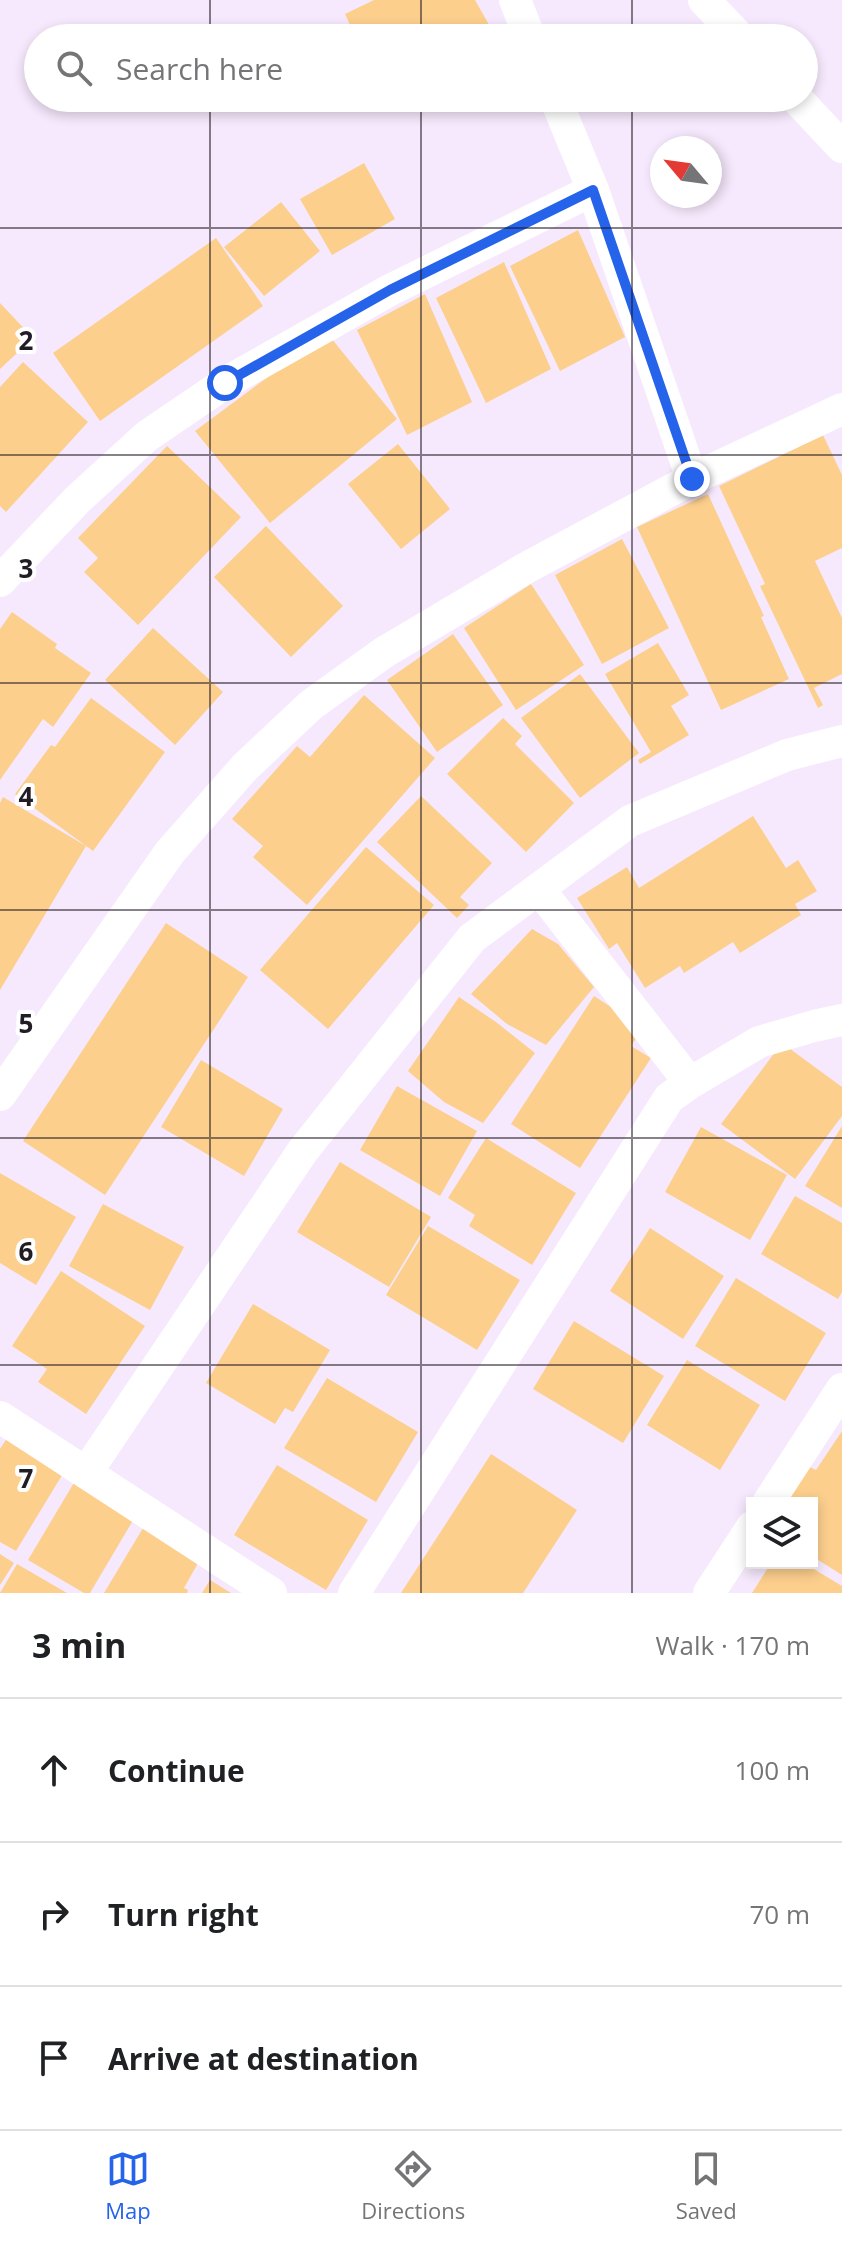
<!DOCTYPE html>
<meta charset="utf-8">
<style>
body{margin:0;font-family:"Open Sans",sans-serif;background:#f6f6f6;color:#202124}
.controls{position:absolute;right:24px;bottom:24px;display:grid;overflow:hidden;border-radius:0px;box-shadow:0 4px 12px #0003}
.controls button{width:72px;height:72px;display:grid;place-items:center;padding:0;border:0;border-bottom:2px solid #e0e0e0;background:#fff;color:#202124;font:40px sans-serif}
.compass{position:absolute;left:650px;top:136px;width:72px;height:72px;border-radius:50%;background:#fff;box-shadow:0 4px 12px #0003;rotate:299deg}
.stop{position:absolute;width:24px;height:24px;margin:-18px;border:6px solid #2563eb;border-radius:50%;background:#fff}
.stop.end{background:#2563eb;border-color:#fff;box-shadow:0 2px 8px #0008}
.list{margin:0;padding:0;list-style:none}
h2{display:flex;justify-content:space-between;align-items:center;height:104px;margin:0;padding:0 32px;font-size:34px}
h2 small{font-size:26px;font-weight:400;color:#757577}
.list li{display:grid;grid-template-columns:52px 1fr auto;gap:24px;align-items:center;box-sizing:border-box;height:144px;padding:0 32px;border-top:2px solid #e0e0e0}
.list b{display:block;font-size:30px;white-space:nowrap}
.list em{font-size:26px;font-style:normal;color:#757577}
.icon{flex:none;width:44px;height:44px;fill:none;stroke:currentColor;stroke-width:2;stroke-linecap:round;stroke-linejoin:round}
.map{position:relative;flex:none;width:842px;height:1593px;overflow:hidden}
.search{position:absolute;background:#fff;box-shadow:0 4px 12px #0003;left:24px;right:24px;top:24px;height:88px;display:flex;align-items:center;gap:20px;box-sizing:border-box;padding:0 28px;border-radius:44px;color:#757577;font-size:30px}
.sheet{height:536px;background:#fff}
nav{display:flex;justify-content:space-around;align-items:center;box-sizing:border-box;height:112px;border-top:2px solid #e0e0e0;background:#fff;font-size:22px;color:#757577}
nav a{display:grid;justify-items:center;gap:4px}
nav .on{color:#2563eb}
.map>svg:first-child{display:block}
.building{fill:#fccf8d}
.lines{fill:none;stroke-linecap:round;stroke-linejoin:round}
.street{stroke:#fff;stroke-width:32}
.route{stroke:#2563eb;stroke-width:10}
.grid{fill:none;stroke:#221c25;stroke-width:2;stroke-opacity:0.55}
.grid-label{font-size:26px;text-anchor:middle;font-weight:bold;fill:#221c25;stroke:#fff;stroke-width:8;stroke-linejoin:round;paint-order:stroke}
</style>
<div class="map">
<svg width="842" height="1593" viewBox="0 0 842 1593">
<rect width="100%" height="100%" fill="#f7e9fd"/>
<path class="building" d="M374,0h101l17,30 -15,8h-121l-11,-24z
M364,163l31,56 -63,36 -32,-56z
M281,202l39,49 -56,45 -40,-49z
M578,230l47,107 -65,34 -50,-105z
M216,238l47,68 -163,115 -47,-68z
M504,262l47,107 -65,34 -50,-105z
M425,294l47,108 -65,33 -50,-105z
M0,303l33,35 -33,31z
M327,333l70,86 -127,104 -75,-92z
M23,362l65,60 -82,90 -6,-6v-119z
M823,435l19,40v73l-27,13 27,57v56l-28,14 9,17 -5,3 -58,-122 5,-2 -46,-98z
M398,444l52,65 -49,40 -53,-65z
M167,446l74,71 -103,108 -54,-53 14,-14 -20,-20z
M708,494l56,122 -3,1 28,62 -68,31 -84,-183z
M266,526l77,80 -52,51 -77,-80z
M622,539l47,89 -67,36 -47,-89z
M531,584l53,81 -68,45 -52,-82z
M12,612l45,32 -2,4 36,25 -38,54 -10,-8 -43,61v-151z
M153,628l70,64 -48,53 -70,-65z
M453,634l50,71 -66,47 -50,-72z
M658,643l31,52 -18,11 18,29 -49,29 -2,-4 13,-8 -46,-78z
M580,674l59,79 -59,45 -59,-80z
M364,695l71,63 -128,147 -54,-48 10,-11 -31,-27 65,-73 13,11z
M91,698l74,54 -72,99 -78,-57 36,-49 4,2z
M503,718l19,18 -7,8 59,59 -48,49 -79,-78z
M421,796l71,67 -32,34 9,8 -12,13 -80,-76z
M3,797l83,49 -86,144v-187z
M753,816l33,52 12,-8 19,31 -22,13 6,11 -61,38 -7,-11 -49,31 -4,-7 -35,22 -28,-45 -8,6 -32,-51 50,-31 12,21z
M366,847l68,58 -106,124 -68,-59z
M166,923l82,54 -143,218 -82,-54z
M532,929l26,15 36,43 -48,58 -39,-21 -36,-30z
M594,996l49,32 -12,18 20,12 -71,110 -69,-44z
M459,997l37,25 39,31 -52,70 -39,-21 -36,-31z
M782,1043l60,44v29l-47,63 -74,-55z
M201,1060l82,49 -39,67 -83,-49z
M397,1086l80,45 -37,65 -80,-46z
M842,1126v82l-37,-22z
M701,1127l86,48 -37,65 -85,-48z
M486,1138l90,55 -44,72 -63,-39 6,-11 -27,-17z
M340,1162l91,55 -42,70 -92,-55z
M0,1173l76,44 -40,68 -36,-22z
M795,1196l47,27v69l-4,7 -77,-45z
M103,1204l81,43 -34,63 -81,-44z
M428,1226l92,54 -43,70 -91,-55z
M650,1228l74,48 -41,63 -73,-48z
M61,1271l84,55 -59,88 -48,-32 9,-13 -35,-23z
M736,1278l90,55 -41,68 -90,-55z
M253,1304l77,46 -37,62 -8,-4 -10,16 -69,-41z
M574,1321l90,55 -41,67 -90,-54z
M687,1360l73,45 -40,65 -73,-45z
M327,1378l91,54 -42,70 -92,-54z
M842,1431v144l-30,-19v-53h-26l24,-36 6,3z
M7,1438l57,34 -48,79 -16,-9v-93z
M491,1454l86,56 -54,83h-122z
M277,1465l91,55 -42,70 -92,-55z
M75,1481l60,36 -45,76h-6l-56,-33z
M146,1523l56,33 -18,32 4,2 -1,3h-83z
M0,1554l14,9 -14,22z
M771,1563h33l38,23v7h-90z
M17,1564l50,29h-67z
M210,1580l21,13h-29z"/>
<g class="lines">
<path class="street" d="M515,0l15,38
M704,0l36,38
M555,98l38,92 99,289
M796,98l46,49
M0,581l78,-82 69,-63 78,-53 165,-93 203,-100
M539,889l151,194
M0,1095l170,-243 75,-85 66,-62 72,-52 143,-85 166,-89 150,-70
M0,1417l271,176
M86,1473l216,-321 170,-214 158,-117 157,-66 55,-14
M768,1503l74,-114
M354,1593l315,-495 21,-15 69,-41 55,-16 28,-6
M709,1593l43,-66"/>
</g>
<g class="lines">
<path class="route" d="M225,383l165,-93 203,-100 99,289"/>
</g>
<path class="grid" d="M210,0v38M421,0v38M632,0v38M210,98v1495M421,98v1495M632,98v1495M0,228h842M0,455h842M0,683h842M0,910h842M0,1138h842M0,1365h842"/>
<g class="grid-label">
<text x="26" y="350">2</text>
<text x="26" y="578">3</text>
<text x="26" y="806">4</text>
<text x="26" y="1033">5</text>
<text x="26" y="1261">6</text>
<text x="26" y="1488">7</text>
</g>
</svg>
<div class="controls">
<button><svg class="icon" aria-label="layers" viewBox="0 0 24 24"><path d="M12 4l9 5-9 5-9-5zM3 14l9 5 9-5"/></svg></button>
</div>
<svg class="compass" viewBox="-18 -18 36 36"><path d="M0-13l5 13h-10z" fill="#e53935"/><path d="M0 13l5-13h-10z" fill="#757577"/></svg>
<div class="stop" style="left:225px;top:383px"></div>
<div class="stop end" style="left:692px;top:479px"></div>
<div class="search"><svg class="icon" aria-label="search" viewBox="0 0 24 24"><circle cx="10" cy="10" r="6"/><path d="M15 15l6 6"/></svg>Search here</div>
</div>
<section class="sheet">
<h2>3 min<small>Walk · 170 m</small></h2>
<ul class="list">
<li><svg class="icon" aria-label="ahead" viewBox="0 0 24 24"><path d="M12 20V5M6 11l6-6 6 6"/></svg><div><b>Continue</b></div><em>100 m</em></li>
<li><svg class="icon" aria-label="right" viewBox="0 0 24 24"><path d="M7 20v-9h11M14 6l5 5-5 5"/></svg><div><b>Turn right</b></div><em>70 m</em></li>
<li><svg class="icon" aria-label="arrive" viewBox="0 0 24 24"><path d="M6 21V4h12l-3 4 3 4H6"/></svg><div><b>Arrive at destination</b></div></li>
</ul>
</section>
<nav>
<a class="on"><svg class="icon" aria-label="map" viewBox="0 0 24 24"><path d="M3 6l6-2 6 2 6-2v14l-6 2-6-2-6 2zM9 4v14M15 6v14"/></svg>Map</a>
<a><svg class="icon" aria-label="directions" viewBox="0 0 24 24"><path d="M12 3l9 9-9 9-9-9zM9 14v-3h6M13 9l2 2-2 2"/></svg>Directions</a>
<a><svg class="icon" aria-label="saved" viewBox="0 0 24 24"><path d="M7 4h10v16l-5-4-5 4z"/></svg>Saved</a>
</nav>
